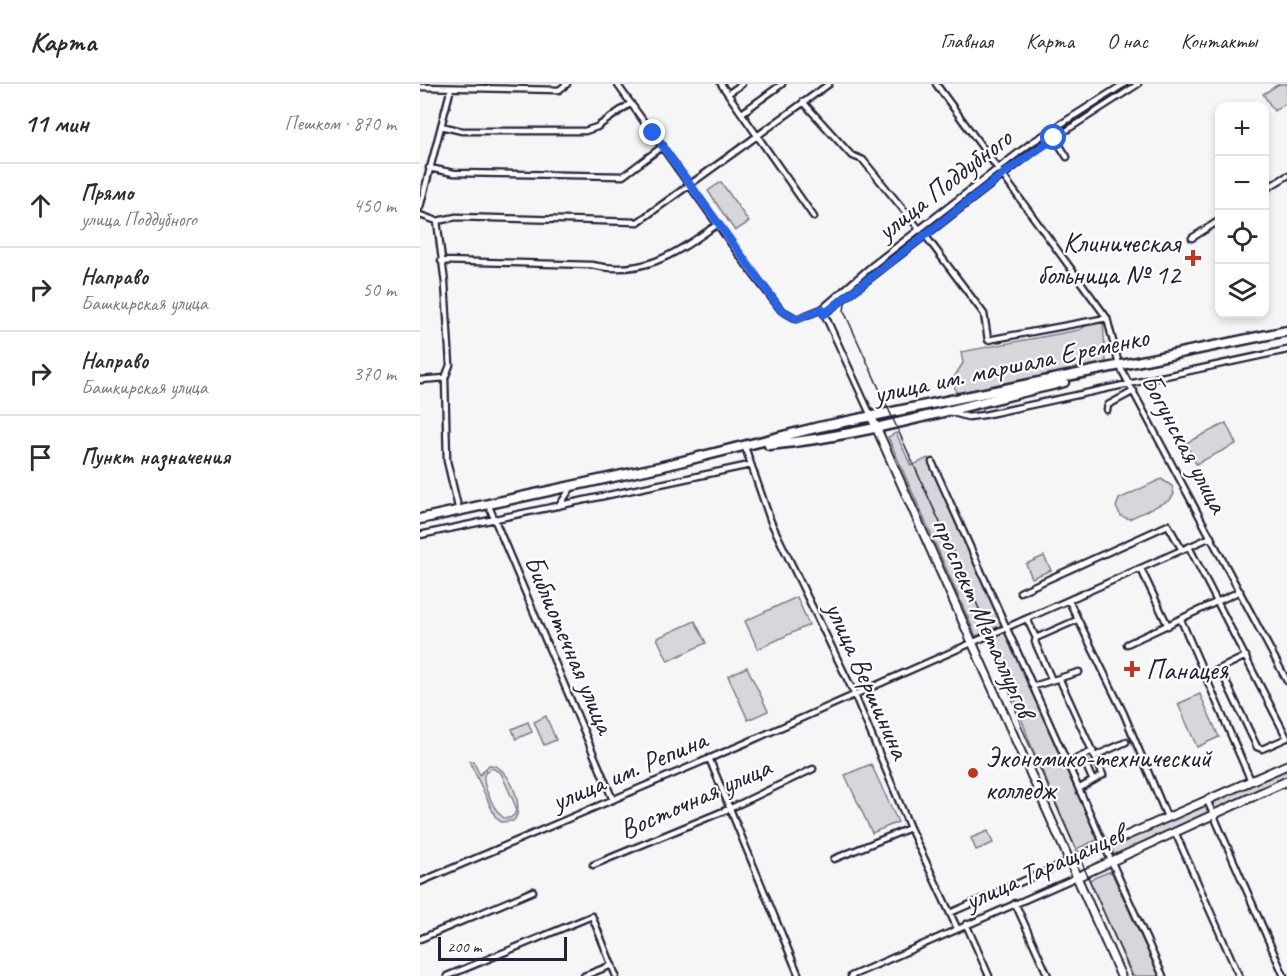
<!DOCTYPE html>
<html lang="ru">
<meta charset="utf-8">
<style>
body{margin:0;font-family:Caveat,sans-serif;background:#f2f2f3;color:#2b2b33}
.controls{position:absolute;right:18px;top:18px;display:grid;overflow:hidden;border-radius:12px;box-shadow:0 3px 9px #0003}
.controls button{width:54px;height:54px;display:grid;place-items:center;padding:0;border:0;border-bottom:2px solid #e1e1e2;background:#fff;color:#2b2b33;font:30px sans-serif}
.scale{position:absolute;left:18px;bottom:15px;width:129px;box-sizing:border-box;padding-left:6px;border:3px solid #22223b;border-top:0;font-size:16px;line-height:21px;white-space:nowrap;color:#22223b;-webkit-text-stroke:4px #fff;paint-order:stroke}
.stop{position:absolute;width:18px;height:18px;margin:-14px;border:4px solid #2563eb;border-radius:50%;background:#fff}
.stop.end{background:#2563eb;border-color:#fff;box-shadow:0 2px 6px #0008}
.list{margin:0;padding:0;list-style:none}
h2{display:flex;justify-content:space-between;align-items:center;height:78px;margin:0;padding:0 24px;font-size:26px}
h2 small{font-size:20px;font-weight:400;color:#7c7c81}
.list li{display:grid;grid-template-columns:39px 1fr auto;gap:18px;align-items:center;box-sizing:border-box;height:84px;padding:0 24px;border-top:2px solid #e1e1e2}
.list b{display:block;font-size:22px;white-space:nowrap}
.list p{margin:0;font-size:20px;white-space:nowrap;color:#7c7c81}
.list em{font-size:20px;font-style:normal;color:#7c7c81}
.icon{flex:none;width:33px;height:33px;fill:none;stroke:currentColor;stroke-width:2;stroke-linecap:round;stroke-linejoin:round}
.map{position:relative;flex:none;width:867px;height:892px;overflow:hidden}
header{display:flex;align-items:center;gap:36px;box-sizing:border-box;height:84px;padding:0 30px;background:#fff;border-bottom:2px solid #e1e1e2}
header strong{font-size:28px}
nav{display:flex;gap:33px;margin-inline-start:auto;font-size:21px}
main{display:flex}
aside{flex:1;background:#fff}
.map>svg:first-child{display:block}
.green{fill:#d7d7db;stroke:#7c7c8b;stroke-width:1.5;fill-rule:evenodd}
.lines{fill:none;stroke-linecap:round;stroke-linejoin:round}
.street-casing{stroke:#22223b;stroke-width:9}
.secondary-casing{stroke:#22223b;stroke-width:11}
.highway-casing{stroke:#22223b;stroke-width:13}
.street{stroke:#fff;stroke-width:4.5}
.secondary{stroke:#fff;stroke-width:7}
.highway{stroke:#fff;stroke-width:8}
.tram{stroke:#22223b;stroke-width:1.5}
.route{stroke:#2563eb;stroke-width:8}
.poi-dot{fill:#c8321e;stroke:#fff;stroke-width:2}
.labels{text-anchor:middle;dominant-baseline:central;stroke-width:4.5;stroke-linejoin:round;paint-order:stroke}
.street-label{font-size:28px;fill:#22223b;stroke:#fff}
.poi-label{font-size:28px;fill:#22223b;stroke:#fff;text-anchor:start}
</style>
<header>
<strong>Карта</strong>
<nav><a>Главная</a><a>Карта</a><a>О нас</a><a>Контакты</a></nav>
</header>
<main>
<aside>
<h2>11 мин<small>Пешком · 870 m</small></h2>
<ul class="list">
<li><svg class="icon" aria-label="ahead" viewBox="0 0 24 24"><path d="M12 20V5M6 11l6-6 6 6"/></svg><div><b>Прямо</b><p>улица Поддубного</p></div><em>450 m</em></li>
<li><svg class="icon" aria-label="right" viewBox="0 0 24 24"><path d="M7 20v-9h11M14 6l5 5-5 5"/></svg><div><b>Направо</b><p>Башкирская улица</p></div><em>50 m</em></li>
<li><svg class="icon" aria-label="right" viewBox="0 0 24 24"><path d="M7 20v-9h11M14 6l5 5-5 5"/></svg><div><b>Направо</b><p>Башкирская улица</p></div><em>370 m</em></li>
<li><svg class="icon" aria-label="arrive" viewBox="0 0 24 24"><path d="M6 21V4h12l-3 4 3 4H6"/></svg><div><b>Пункт назначения</b></div></li>
</ul>
</aside>
<div class="map">
<svg width="867" height="892" viewBox="0 0 867 892">
<rect width="100%" height="100%" fill="#f6f6f7"/>
<filter id="ink" filterUnits="userSpaceOnUse"><feTurbulence type="fractalNoise" baseFrequency=".0167" numOctaves="2"/><feDisplacementMap in="SourceGraphic" scale="12" xChannelSelector="R" yChannelSelector="G"/><feConvolveMatrix kernelMatrix="1 2 1 2 8 2 1 2 1" color-interpolation-filters="sRGB"/></filter>
<g filter="url(#ink)">
<path class="green" d="M859,0h8v19l-13,8 -11,-17z
M301,98l28,40 -14,9 -27,-40z
M679,234l4,4 3,40 -145,33 -5,-3 -3,-13 10,-16 -2,-11 118,-22z
M806,339l10,21 -40,20 -10,-21z
M476,349l15,33 17,-8 76,166 -28,12 -88,-199z
M741,395l11,7 2,8 -4,6 -41,19 -8,-3 -5,-9 3,-8z
M624,472l7,14 -19,8 -6,-14z
M377,513l12,28 -51,24 -13,-28z
M275,537l11,22 -38,18 -11,-23z
M586,547l93,208 -23,10 -47,-109 -36,-104z
M327,583l21,44 -20,9 -20,-44z
M780,610l19,43 -22,10 -19,-43z
M126,632l10,24 -12,5 -10,-23z
M108,638l4,10 -16,7 -4,-10z
M53,677l7,14 9,-10c19,-2 38,44 24,56l-12,1 -6,-6 -25,-54zM72,684l9,5 15,34 -1,7 -5,4h-6c-9,-6 -24,-35 -19,-45z
M451,680l27,58 -26,11 -27,-58z
M867,683v12l-72,33 -5,-12z
M785,719l4,11 -94,42 -6,-12z
M568,747l5,12 -17,7 -5,-12z
M691,787l48,105h-26l-44,-96z"/>
<g class="lines">
<g class="street-casing">
<path id="street" d="M197,0l133,186 31,40 16,9 25,-10 51,-44 158,-122 93,-59
M301,0l93,133
M516,0l171,234 12,47 168,316
M0,3l139,3 8,-6
M309,9l13,-9
M383,18l48,53 12,5 57,70
M322,29l40,-29
M21,42l21,5h123l12,-4 34,-24
M635,54l12,19
M9,84l25,5 169,3 40,-30
M844,106l23,-14
M0,123l31,-119
M0,131l17,6
M17,137l19,-4 182,5 191,-138
M17,137l8,62 5,82 -5,13 2,83 12,50
M505,151l59,79 4,26 119,-22
M772,154l28,-18
M21,177l150,4c54,12 85,-12 127,-41
M403,227l49,107
M404,230l213,-165 101,-65
M0,296l25,-2
M687,326l1,-5 26,-14
M530,328l18,5 16,-2 303,-65
M325,363l26,75 83,171 56,135 47,100
M512,378l231,514
M68,420l125,296
M139,422l12,-18
M0,451l330,-70
M769,463l98,191
M721,485l27,57
M600,508l148,-67 14,25
M649,517l55,113 43,103
M607,535l9,19
M761,536l70,161
M707,560l113,-53
M800,585l37,78 5,2 25,-11
M785,592l41,-20
M631,594l-16,-36 1,-4 41,-18
M640,596l43,95 -23,13
M614,602l45,-14
M662,672l11,25
M675,672l31,-14
M289,674l90,218
M648,678l25,-11
M787,716l77,176
M755,748l64,144
M414,775l76,-31
M173,781l138,-57 82,-39
M0,798l328,-140 463,-205
M595,819l33,73
M530,829l119,-52
M546,840l23,52
M0,855l113,-48
M27,892l145,-60 24,60
M164,892l28,-11
M431,892l226,-99"/>
</g>
<g class="secondary-casing">
<path id="secondary" d="M452,334l249,558
M649,777l218,-96
M657,793l210,-96"/>
</g>
<g class="highway-casing">
<path id="highway" d="M349,361c101,-10 197,-40 295,-63
M0,435l239,-52 160,-40 468,-96"/>
</g>
<use href="#street" class="street"/>
<use href="#secondary" class="secondary"/>
<use href="#highway" class="highway"/>
<path class="tram" d="M712,892l-110,-248 -32,-95 -146,-322 2,-14 13,-15 171,-131 103,-67"/>
</g>
</g>
<g class="lines" filter="url(#ink)">
<path class="route" d="M233,49l128,177 16,9 25,-10 2,5 183,-143 47,-33"/>
</g>
<g class="poi-dot">
<path d="M770 165h6v6h6v6h-6v6h-6v-6h-6v-6h6z"/>
<path d="M709 576h6v6h6v6h-6v6h-6v-6h-6v-6h6z"/>
<circle cx="553" cy="689" r="6"/>
</g>
<g class="labels">
<g class="street-label">
<text transform="translate(524 100) rotate(-38)">улица Поддубного</text>
<text transform="translate(591 281) rotate(-12)">улица им. маршала Еременко</text>
<text transform="translate(765 359) rotate(62)">Богунская улица</text>
<text transform="translate(564 533) rotate(66)">проспект Металлургов</text>
<text transform="translate(150 560) rotate(67)">Библиотечная улица</text>
<text transform="translate(448 596) rotate(66)">улица Вершинина</text>
<text transform="translate(209 686) rotate(-23)">улица им. Репина</text>
<text transform="translate(275 714) rotate(-24)">Восточная улица</text>
<text transform="translate(624 783) rotate(-24)">улица Таращанцев</text>
</g>
<g class="poi-label">
<text x="760" y="158" text-anchor="end">Клиническая<tspan x="760" dy="32">больница № 12</tspan></text>
<text x="726" y="585">Панацея</text>
<text x="565" y="673">Экономико-технический<tspan x="565" dy="32">колледж</tspan></text>
</g>
</g>
</svg>
<div class="controls">
<button>+</button>
<button>−</button>
<button><svg class="icon" aria-label="locate" viewBox="0 0 24 24"><circle cx="12" cy="12" r="6"/><path d="M12 2v4M12 18v4M2 12h4M18 12h4"/></svg></button>
<button><svg class="icon" aria-label="layers" viewBox="0 0 24 24"><path d="M12 4l9 5-9 5-9-5zM3 14l9 5 9-5"/></svg></button>
</div>
<div class="scale">200 m</div>
<div class="stop" style="left:634px;top:54px"></div>
<div class="stop end" style="left:233px;top:49px"></div>
</div>
</main>
